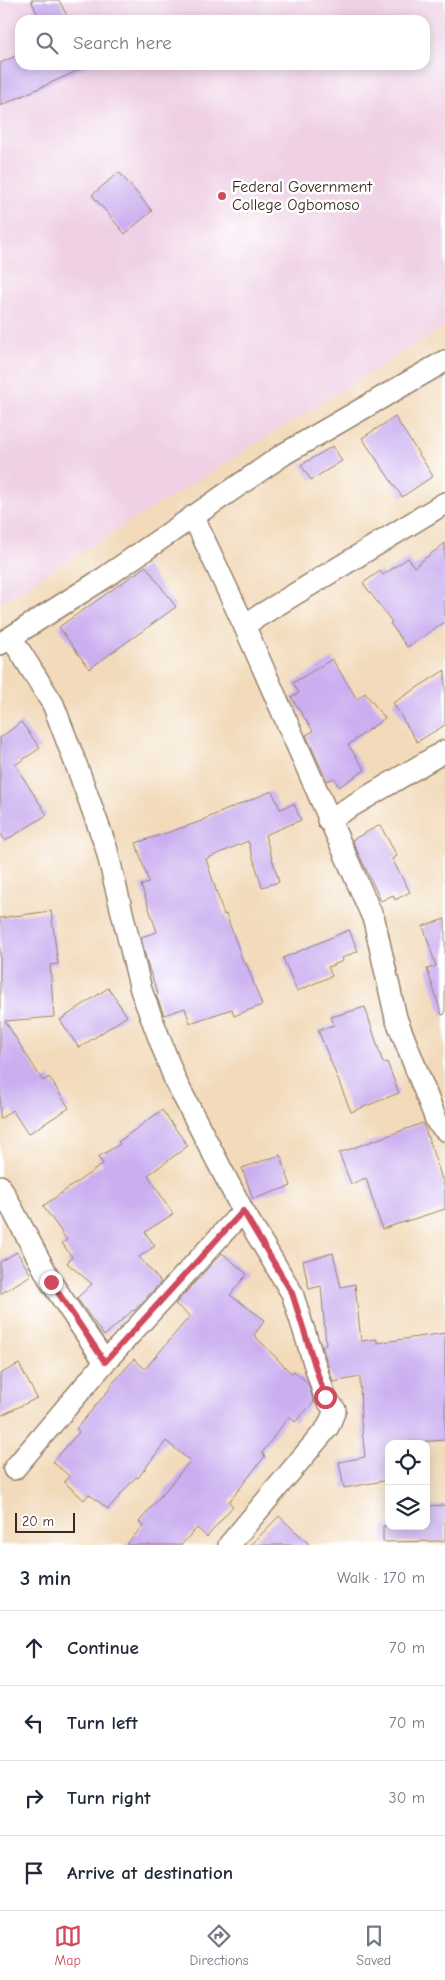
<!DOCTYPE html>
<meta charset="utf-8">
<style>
body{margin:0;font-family:"Comic Neue",sans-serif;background:#f2f2f3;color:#1f2937}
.controls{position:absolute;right:15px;bottom:15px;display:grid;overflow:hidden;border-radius:10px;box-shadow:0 2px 12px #0003}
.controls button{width:45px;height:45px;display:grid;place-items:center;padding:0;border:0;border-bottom:1px solid #e0e1e3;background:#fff;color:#1f2937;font:25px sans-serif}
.scale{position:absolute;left:15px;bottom:12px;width:60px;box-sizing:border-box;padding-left:5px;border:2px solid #3b2a1e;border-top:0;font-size:14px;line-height:18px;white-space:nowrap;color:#3b2a1e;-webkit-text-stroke:4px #fff;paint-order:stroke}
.stop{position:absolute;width:15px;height:15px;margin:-11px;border:4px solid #d1495b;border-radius:50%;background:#fff}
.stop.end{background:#d1495b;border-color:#fff;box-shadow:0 1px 5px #0008}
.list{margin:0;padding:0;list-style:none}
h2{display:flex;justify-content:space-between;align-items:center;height:65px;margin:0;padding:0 20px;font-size:21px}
h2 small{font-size:16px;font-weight:400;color:#747a83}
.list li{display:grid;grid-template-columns:32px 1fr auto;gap:15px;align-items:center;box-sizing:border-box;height:75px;padding:0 20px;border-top:1px solid #e0e1e3}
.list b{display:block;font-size:19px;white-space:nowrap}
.list em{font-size:16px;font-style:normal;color:#747a83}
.icon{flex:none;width:28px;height:28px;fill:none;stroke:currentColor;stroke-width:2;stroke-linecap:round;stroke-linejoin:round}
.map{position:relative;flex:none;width:445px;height:1545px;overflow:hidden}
.search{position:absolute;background:#fff;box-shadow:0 2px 12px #0003;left:15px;right:15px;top:15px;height:55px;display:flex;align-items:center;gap:12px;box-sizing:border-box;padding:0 18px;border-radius:15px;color:#747a83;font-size:19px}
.sheet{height:365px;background:#fff}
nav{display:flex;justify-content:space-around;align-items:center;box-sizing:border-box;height:70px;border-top:1px solid #e0e1e3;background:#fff;font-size:14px;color:#747a83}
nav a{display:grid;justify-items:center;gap:2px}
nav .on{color:#d1495b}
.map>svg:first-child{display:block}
.built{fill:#efd0e5;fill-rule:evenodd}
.building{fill:#caaef0}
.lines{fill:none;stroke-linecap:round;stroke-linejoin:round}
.street-casing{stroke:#96826c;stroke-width:24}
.street{stroke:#fff;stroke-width:21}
.route{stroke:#d1495b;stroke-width:6}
.poi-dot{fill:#d1495b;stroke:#fff;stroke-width:2}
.labels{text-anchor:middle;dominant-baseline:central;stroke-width:5;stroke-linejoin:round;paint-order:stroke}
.poi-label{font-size:16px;fill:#3b2a1e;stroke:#fff;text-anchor:start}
</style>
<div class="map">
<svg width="445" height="1545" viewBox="0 0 445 1545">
<rect width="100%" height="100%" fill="#fff"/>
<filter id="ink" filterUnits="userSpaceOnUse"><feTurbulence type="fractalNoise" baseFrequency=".02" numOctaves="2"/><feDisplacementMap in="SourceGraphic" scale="10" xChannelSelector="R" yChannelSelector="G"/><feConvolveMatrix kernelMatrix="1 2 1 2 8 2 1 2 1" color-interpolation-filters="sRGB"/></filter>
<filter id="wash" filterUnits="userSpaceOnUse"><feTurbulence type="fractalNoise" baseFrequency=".0096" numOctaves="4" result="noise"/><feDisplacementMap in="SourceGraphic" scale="20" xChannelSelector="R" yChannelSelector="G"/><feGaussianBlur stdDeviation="1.12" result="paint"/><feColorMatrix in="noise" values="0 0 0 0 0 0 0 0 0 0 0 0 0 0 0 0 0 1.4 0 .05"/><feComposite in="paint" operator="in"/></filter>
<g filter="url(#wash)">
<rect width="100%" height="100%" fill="#f2daba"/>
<path class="built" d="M0,0h445v326l-445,277zM20,20h405v45h-405z"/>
<g id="blocks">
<path class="building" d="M31,0h28l10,20h-29z
M20,54v11h70l-90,41v-43z
M119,172l33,39 -27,23 -33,-39z
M395,417l38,59 -31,21 -40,-59z
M333,446l9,15 -31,19 -10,-15z
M445,543v79l-38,25 -17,-24 2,-1 -29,-39 17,-12 3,4 25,-17 6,9z
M146,566l30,41 -87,62 -30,-42z
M332,659l25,40 8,-6 20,25 -37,27 17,25 -26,17 -5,-9 -7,3 -21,-46 7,-4 -22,-34 8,-4 -6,-10z
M445,670v55l-28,17 -24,-39z
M21,722l19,26 -25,17 32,50 -42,26 -5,-8v-95z
M272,791l8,18 14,-5 7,16 -36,15 14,47 -17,5 -14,-46 -42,18 18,56 2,-1 18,50 2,-1 16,42 -28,11 -2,-7 -42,14 -5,-15 -21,7 -8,-20 2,-1 -11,-31 -6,-26 16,-5 -16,-47 8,-2 -13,-40 66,-22v-1z
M380,825l17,31 -5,3 18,33 -15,8 -2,-5 -12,6 -29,-61z
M51,911l7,53 -8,1 4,52 -49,4 38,60 6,-4 20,31 -41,26 -16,-24 -12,9v-201z
M445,919v95l-3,1 -15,-46 9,-3 -13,-40z
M349,930l9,21 -16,7 1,3 -15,6 4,9 -35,15 -14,-33z
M108,988l19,28 -48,32 -19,-28z
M365,1007l18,56 4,-1 12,31 -48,19 -33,-82 16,-5 -3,-8z
M162,1110l26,36 -40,29 25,39 -28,18 10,14 -16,11 22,25 -27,29 -1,-1 -29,26 -27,-38 15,-14 -25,-21 5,-6 -10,-14 5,-3 -24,-34 60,-42 -5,-7 22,-13 -2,-2z
M423,1123l22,65v21l-63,20 -16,-51 -15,6 -12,-31z
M280,1155l11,31 -38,13 -11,-31z
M17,1252l14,23 -31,19v-32z
M222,1253l25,21 -17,21 35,25 -11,15 37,38 3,-2 14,12 6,19 -19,20 -6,-6 -27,37 3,3 -36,46 4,4 -26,31 -10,-9 -16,17h-55l17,-19 -4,-4 51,-61 -24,-20 -28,37 -2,-1 -28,32 -19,-15 -5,6 -20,-18 5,-6 -16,-14 26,-30 -3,-3 36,-43 -1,-1 23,-26 11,10 45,-53 -15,-12z
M333,1253l8,34 14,-3 6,57 16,-2v4l68,-10v107l-56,4v36l-45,8 -5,-26 26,-5 -4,-37 -1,-43 -27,5 -11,-36 4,-2 -5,-58 -12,3 -6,-28z
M19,1364l18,34 -37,18v-42z
M445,1505v36l-62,1v-16h43v-20z
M279,1516l31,29h-59z"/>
</g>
</g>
<g filter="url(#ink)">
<use href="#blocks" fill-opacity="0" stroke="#96826c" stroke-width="1"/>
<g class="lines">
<g class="street-casing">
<path id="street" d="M193,516l51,109 130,295 22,98 41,104 8,8
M244,625l201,-122
M11,637l42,67 27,71 26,72 35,143 34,90 68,131 49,82 33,104 10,13 -7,17 -99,118
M0,644l104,-66 180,-124 161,-93
M328,820l117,-69
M0,1186l51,96 54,80
M14,1469l91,-107 138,-151"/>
</g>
<use href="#street" class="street"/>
</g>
</g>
<g class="lines" filter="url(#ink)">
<path class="route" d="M51,1282l54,80 138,-151 49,82 33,104"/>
</g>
<circle class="poi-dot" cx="222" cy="196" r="5"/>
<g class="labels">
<g class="poi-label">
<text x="232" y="187">Federal Government<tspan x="232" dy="18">College Ogbomoso</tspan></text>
</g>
</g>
</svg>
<div class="controls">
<button><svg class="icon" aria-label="locate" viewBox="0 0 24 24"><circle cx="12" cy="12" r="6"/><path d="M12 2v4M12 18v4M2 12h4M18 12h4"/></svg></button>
<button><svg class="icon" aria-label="layers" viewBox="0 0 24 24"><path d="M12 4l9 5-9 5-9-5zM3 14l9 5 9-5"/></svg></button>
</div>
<div class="scale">20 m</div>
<div class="stop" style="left:325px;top:1397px"></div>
<div class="stop end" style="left:51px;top:1282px"></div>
<div class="search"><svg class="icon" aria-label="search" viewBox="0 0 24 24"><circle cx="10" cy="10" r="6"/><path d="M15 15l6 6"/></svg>Search here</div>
</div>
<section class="sheet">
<h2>3 min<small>Walk · 170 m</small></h2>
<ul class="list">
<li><svg class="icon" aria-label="ahead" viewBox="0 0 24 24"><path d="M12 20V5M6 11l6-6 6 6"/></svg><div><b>Continue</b></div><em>70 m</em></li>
<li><svg class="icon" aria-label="left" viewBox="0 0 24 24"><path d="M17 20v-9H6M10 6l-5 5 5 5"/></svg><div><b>Turn left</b></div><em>70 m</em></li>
<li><svg class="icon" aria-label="right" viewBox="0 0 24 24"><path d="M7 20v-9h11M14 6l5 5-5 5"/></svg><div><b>Turn right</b></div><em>30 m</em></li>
<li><svg class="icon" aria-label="arrive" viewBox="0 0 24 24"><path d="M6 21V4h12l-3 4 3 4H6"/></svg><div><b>Arrive at destination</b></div></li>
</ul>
</section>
<nav>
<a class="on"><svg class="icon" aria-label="map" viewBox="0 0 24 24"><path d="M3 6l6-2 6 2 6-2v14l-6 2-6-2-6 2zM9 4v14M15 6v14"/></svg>Map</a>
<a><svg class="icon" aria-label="directions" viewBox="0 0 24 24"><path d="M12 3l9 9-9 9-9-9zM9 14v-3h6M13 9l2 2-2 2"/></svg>Directions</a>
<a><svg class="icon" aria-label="saved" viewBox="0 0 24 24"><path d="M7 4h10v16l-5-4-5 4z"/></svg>Saved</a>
</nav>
